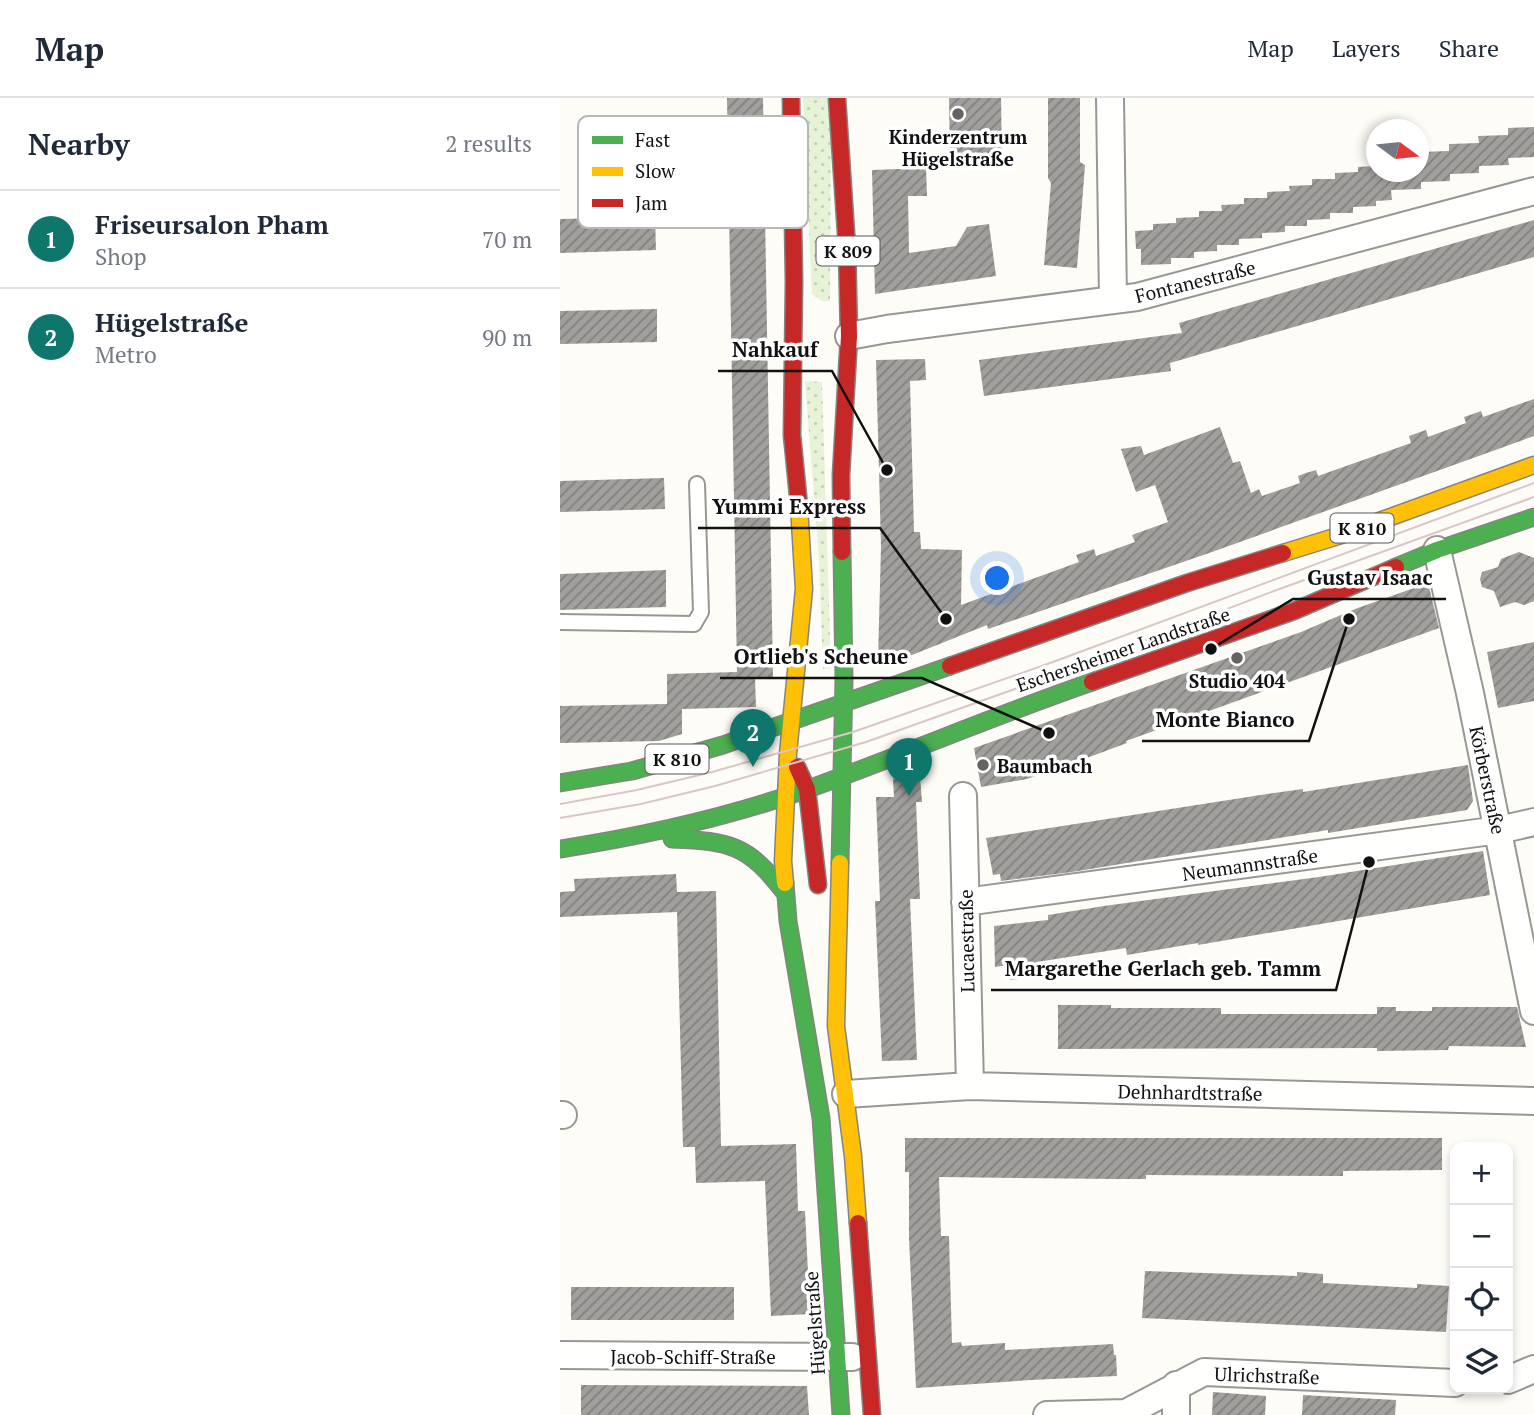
<!DOCTYPE html>
<meta charset="utf-8">
<style>
body{margin:0;font-family:"PT Serif",serif;background:#f6f6f7;color:#1f2937}
.controls{position:absolute;right:21px;bottom:21px;display:grid;overflow:hidden;border-radius:14px;box-shadow:0 4px 10px #0003}
.controls button{width:63px;height:63px;display:grid;place-items:center;padding:0;border:0;border-bottom:2px solid #e0e1e3;background:#fff;color:#1f2937;font:35px sans-serif}
.compass{position:absolute;left:806px;top:21px;width:63px;height:63px;border-radius:50%;background:#fff;box-shadow:0 4px 10px #0003;rotate:105deg}
.you{position:absolute;left:438px;top:481px;width:24px;height:24px;margin:-18px;border:5px solid #fff;border-radius:50%;background:#1a73e8;box-shadow:0 0 0 10px #1a73e833}
.badge{display:grid;place-items:center;width:46px;height:46px;border-radius:50%;background:#0f766e;color:#fff;font-size:23px;font-weight:700}
.pin{position:absolute;translate:-50% -58px;filter:drop-shadow(0 2px 4px #0008)}
.pin::after{content:'';position:absolute;top:37px;width:24px;height:21px;background:inherit;clip-path:polygon(0 0,100% 0,50% 100%)}
.list{margin:0;padding:0;list-style:none}
h2{display:flex;justify-content:space-between;align-items:center;height:91px;margin:0;padding:0 28px;font-size:30px}
h2 small{font-size:23px;font-weight:400;color:#747a83}
.list li{display:grid;grid-template-columns:46px 1fr auto;gap:21px;align-items:center;box-sizing:border-box;height:98px;padding:0 28px;border-top:2px solid #e0e1e3}
.list b{display:block;font-size:26px;white-space:nowrap}
.list p{margin:0;font-size:23px;white-space:nowrap;color:#747a83}
.list em{font-size:23px;font-style:normal;color:#747a83}
.icon{flex:none;width:38px;height:38px;fill:none;stroke:currentColor;stroke-width:2;stroke-linecap:round;stroke-linejoin:round}
.map{position:relative;flex:none;width:974px;height:1317px;overflow:hidden}
header{display:flex;align-items:center;gap:42px;box-sizing:border-box;height:98px;padding:0 35px;background:#fff;border-bottom:2px solid #e0e1e3}
header strong{font-size:33px}
nav{display:flex;gap:38px;margin-inline-start:auto;font-size:24px}
main{display:flex}
aside{flex:1;background:#fff}
.map>svg:first-child{display:block}
.green{fill:url(#green-dots)}
.building{fill:url(#building-hatch)}
.lines{fill:none;stroke-linecap:round;stroke-linejoin:round}
.lane-casing{stroke:#979795;stroke-width:18}
.street-casing{stroke:#979795;stroke-width:30}
.fast-casing{stroke:#858482;stroke-width:19}
.slow-casing{stroke:#858482;stroke-width:19}
.jam-casing{stroke:#858482;stroke-width:19}
.lane{stroke:#fffffe;stroke-width:14}
.street{stroke:#fffffe;stroke-width:26}
.fast{stroke:#4caf50;stroke-width:16}
.slow{stroke:#ffc107;stroke-width:16}
.jam{stroke:#c62828;stroke-width:16}
.tram{stroke:#d9c6c7;stroke-width:2}
.poi-dot{fill:#646362;stroke:#fff;stroke-width:2.5}
.labels{text-anchor:middle;dominant-baseline:central;stroke-width:7;stroke-linejoin:round;paint-order:stroke}
.shield{fill:#fff;stroke:#585858;stroke-width:2}
.shield-label{font-size:18px;font-weight:bold;fill:#111}
.poi-label{font-size:19px;font-weight:bold;fill:#111;stroke:#fff}
.street-label{font-size:19px;fill:#111;stroke:#fff}
.key{fill:#fff;stroke:#b8b8b8;stroke-width:2}
.key-label{font-size:19px;fill:#111}
.leader{fill:none;stroke:#111;stroke-width:2.5}
.callout-dot{fill:#111;stroke:#fff;stroke-width:2.5}
.callout-label{font-size:21px;text-anchor:middle;font-weight:bold;fill:#111;stroke:#fff;stroke-width:7;stroke-linejoin:round;paint-order:stroke}
</style>
<header>
<strong>Map</strong>
<nav><a>Map</a><a>Layers</a><a>Share</a></nav>
</header>
<main>
<aside>
<h2>Nearby<small>2 results</small></h2>
<ul class="list">
<li><span class="badge">1</span><div><b>Friseursalon Pham</b><p>Shop</p></div><em>70 m</em></li>
<li><span class="badge">2</span><div><b>Hügelstraße</b><p>Metro</p></div><em>90 m</em></li>
</ul>
</aside>
<div class="map">
<svg width="974" height="1317" viewBox="0 0 974 1317">
<defs>
<pattern id="green-dots" width="8" height="8" patternUnits="userSpaceOnUse" patternTransform="scale(1.75)"><rect width="8" height="8" fill="#e7f3d7"/><path d="M2 2h.1M6 6h.1" fill="none" stroke="#c5cfb8" stroke-width="1.8" stroke-linecap="round"/></pattern>
<pattern id="building-hatch" width="6" height="6" patternUnits="userSpaceOnUse" patternTransform="scale(1.75)"><rect width="6" height="6" fill="#a19f9c"/><path d="M-1 1l2-2M0 6l6-6M5 7l2-2" fill="none" stroke="#82807e"/></pattern>
</defs>
<rect width="100%" height="100%" fill="#fdfcf7"/>
<path class="green" d="M243,0h28l-1,203h-8l-10,-7z
M245,283l17,1 9,287h-8l-4,-109z"/>
<path class="building" d="M167,0h36l10,579 -18,1 1,29 -74,2v25l-23,7 -99,2v-37l107,-2v-30l70,-2z
M389,0h52l1,61 -52,2z
M488,0h32v64l5,3 -8,103 -33,-3 7,-82 -3,-5z
M974,29v30l-26,1 1,7 -30,1v7l-29,1v7l-29,1v7l-30,1 1,10 -16,1v5l-23,1v6h-23v6l-23,1v6h-22v6l-23,1v5l-23,1v6h-22v6l-23,1v6h-23v6l-30,1v-16h-5l-1,-18 18,-1v-6l23,-1v-5l23,-1v-6h23l-1,-6 23,-1v-6h23v-6l23,-1 -1,-5 23,-1v-6h23v-6l23,-1v-5l18,-1v6h42l2,-20 29,-1v-7l30,-1 -1,-7 30,-1v-7z
M366,70l1,28h-19l1,57 47,-7 11,-19 22,-3 7,52 -121,18 -3,-124z
M95,119l1,33 -96,3v-34z
M974,122v37l-364,106 1,8 -187,25 -5,-36 203,-27 -3,-10z
M97,211v33l-97,2v-33z
M365,261l1,21 -16,1 4,151h6l1,17 41,1 -1,55 118,-43 -3,-7 18,-6 2,7 39,-14 -3,-7 36,-13 -13,-37 -19,7 -15,-43 20,-3 3,9 76,-28 13,36 7,-2 11,32 8,-4 3,7 38,-13 -2,-7 8,-3 10,-3 2,6 93,-33 -2,-7 17,-6 2,7 38,-14 -2,-6 9,-3 8,-3 2,6 51,-18v37l-322,116 -224,77 -1,-4 -85,34 -24,1 3,-114 -5,-186z
M104,380l1,31 -105,3v-31z
M959,454l15,6v43l-10,4 -9,-3 -15,5 -6,-16 -12,-4 -2,-8 2,-7 16,-5 3,-8z
M106,472v37l-106,3v-36z
M868,485l11,45 -313,113 1,2 -59,22 -41,14 -46,8 -7,-39 327,-116 54,-23z
M974,544v59l-36,7 -11,-56z
M908,667l5,36 -6,9 -139,23v-3l-256,42 -71,9 -1,-7 -7,1 -7,-37 281,-44 36,-5v3z
M360,678l2,26h-6l4,97h-10l7,161 -35,1 -7,-160h5l-4,-104h18l-1,-18 7,-2z
M923,753l7,44 -292,50v-2l-71,12 -1,-7 -89,14 1,15 -28,3 -1,-15 -14,2 -1,-41 54,-6v-5l56,-9 215,-29z
M116,776l1,18 39,-1 5,255 75,-2 2,67h7l5,103 -39,2 -6,-135 -69,2 -1,-36h-12l-6,-235 -117,5v-25l15,-1 -1,-12z
M498,907h53v3h110v6h156v-7h19v4h36v-4h85l9,40 -77,-1 -1,4 -71,1v-3l-319,1z
M345,1040h537v32l-99,1v5l-197,-1v4h-31l-176,-2 2,59h8l3,107 9,-1 1,4 43,-3v7l108,-6 1,11h2l1,21 -86,4 -115,8 -7,-150v-66h-4z
M585,1173l152,5v-4l26,2v9l94,5v-4l32,2 -3,46 -304,-14z
M11,1189h163v33h-163z
M21,1287l226,1 2,29h-228z
M653,1294l53,4 -1,19h-53z
M743,1297l93,5 -1,15h-93z"/>
<g class="lines">
<g class="lane-casing">
<path id="lane" d="M0,524l134,2 7,-12 -4,-128"/>
</g>
<g class="street-casing">
<path id="street" d="M550,0l3,201
M289,238l38,-7 250,-32 397,-106
M877,452l33,143 64,318
M403,698l7,290
M405,804l534,-72 35,-8
M286,996l124,-8 564,15
M0,1017h3
M0,1257l292,2
M948,1282l26,-11
M487,1317l79,-2 78,-41 251,11
M616,1317v-30"/>
</g>
<g class="fast-casing">
<path id="fast" d="M836,469l41,-17 97,-33
M0,685l72,-12 91,-26 227,-79
M112,741c59,2 76,6 113,54
M0,751c84,-13 168,-32 248,-60 95,-34 188,-74 284,-107
M280,765l4,-183 -2,-128
M225,785l3,38 33,197 20,297"/>
</g>
<g class="slow-casing">
<path id="slow" d="M723,455l55,-17 196,-71
M280,765l-4,163 17,130 5,67
M225,785l-2,-22 5,-107 16,-165 -5,-83"/>
</g>
<g class="jam-casing">
<path id="jam" d="M231,0l3,183 -2,154 7,71
M277,0l10,150 2,88 -8,139 1,77
M390,568l237,-83 96,-30
M532,584l202,-71 102,-44
M237,669l10,22 11,96
M298,1125l14,192"/>
</g>
<use href="#lane" class="lane"/>
<use href="#street" class="street"/>
<use href="#fast" class="fast"/>
<use href="#slow" class="slow"/>
<use href="#jam" class="jam"/>
<path class="tram" d="M0,706l77,-14 75,-18 141,-40 200,-70 481,-179
M0,720l81,-14 74,-18 151,-44 191,-68 217,-83 260,-94"/>
</g>
<g class="poi-dot">
<circle cx="398" cy="16" r="7"/>
<circle cx="677" cy="560" r="7"/>
<circle cx="423" cy="667" r="7"/>
</g>
<g class="labels">
<g class="shield">
<rect x="256.5" y="138.5" width="63" height="29" rx="5"/>
<rect x="770.5" y="415.5" width="63" height="29" rx="5"/>
<rect x="85.5" y="646.5" width="63" height="29" rx="5"/>
</g>
<g class="shield-label">
<text x="288" y="153">K 809</text>
<text x="802" y="430">K 810</text>
<text x="117" y="661">K 810</text>
</g>
<g class="poi-label">
<text x="398" y="38">Kinderzentrum<tspan x="398" dy="22">Hügelstraße</tspan></text>
<text x="677" y="582">Studio 404</text>
<text x="437" y="667" text-anchor="start">Baumbach</text>
</g>
<g class="street-label">
<text transform="translate(635 183) rotate(-14)">Fontanestraße</text>
<text transform="translate(563 551) rotate(-19)">Eschersheimer Landstraße</text>
<text transform="translate(928 682) rotate(78)">Körberstraße</text>
<text transform="translate(690 766) rotate(-8)">Neumannstraße</text>
<text transform="translate(406 843) rotate(-91)">Lucaestraße</text>
<text transform="translate(630 994) rotate(1)">Dehnhardtstraße</text>
<text transform="translate(254 1225) rotate(-94)">Hügelstraße</text>
<text x="133" y="1258">Jacob-Schiff-Straße</text>
<text transform="translate(707 1277) rotate(2)">Ulrichstraße</text>
</g>
</g>
<rect x="18" y="18" width="230" height="112" rx="10" class="key"/>
<rect x="32" y="38" width="31" height="8" fill="#4caf50"/>
<rect x="32" y="69" width="31" height="9" fill="#ffc107"/>
<rect x="32" y="101" width="31" height="8" fill="#c62828"/>
<g class="key-label">
<text x="75" y="49">Fast</text>
<text x="75" y="80">Slow</text>
<text x="75" y="112">Jam</text>
</g>
<path class="leader" d="M327 372L272 273H158M386 521L320 430H138M651 551L733 501H886M489 635L362 580H160M789 521L749 643H582M809 764L776 892H431"/>
<g class="callout-dot">
<circle cx="327" cy="372" r="7"/>
<circle cx="386" cy="521" r="7"/>
<circle cx="651" cy="551" r="7"/>
<circle cx="489" cy="635" r="7"/>
<circle cx="789" cy="521" r="7"/>
<circle cx="809" cy="764" r="7"/>
</g>
<g class="callout-label">
<text x="215" y="259">Nahkauf</text>
<text x="229" y="416">Yummi Express</text>
<text x="810" y="487">Gustav Isaac</text>
<text x="261" y="566">Ortlieb's Scheune</text>
<text x="665" y="629">Monte Bianco</text>
<text x="603" y="878">Margarethe Gerlach geb. Tamm</text>
</g>
</svg>
<div class="controls">
<button>+</button>
<button>−</button>
<button><svg class="icon" aria-label="locate" viewBox="0 0 24 24"><circle cx="12" cy="12" r="6"/><path d="M12 2v4M12 18v4M2 12h4M18 12h4"/></svg></button>
<button><svg class="icon" aria-label="layers" viewBox="0 0 24 24"><path d="M12 4l9 5-9 5-9-5zM3 14l9 5 9-5"/></svg></button>
</div>
<svg class="compass" viewBox="-18 -18 36 36"><path d="M0-13l5 13h-10z" fill="#e53935"/><path d="M0 13l5-13h-10z" fill="#747a83"/></svg>
<div class="you"></div>
<div class="pin badge" style="left:349px;top:698px">1</div>
<div class="pin badge" style="left:193px;top:669px">2</div>
</div>
</main>
